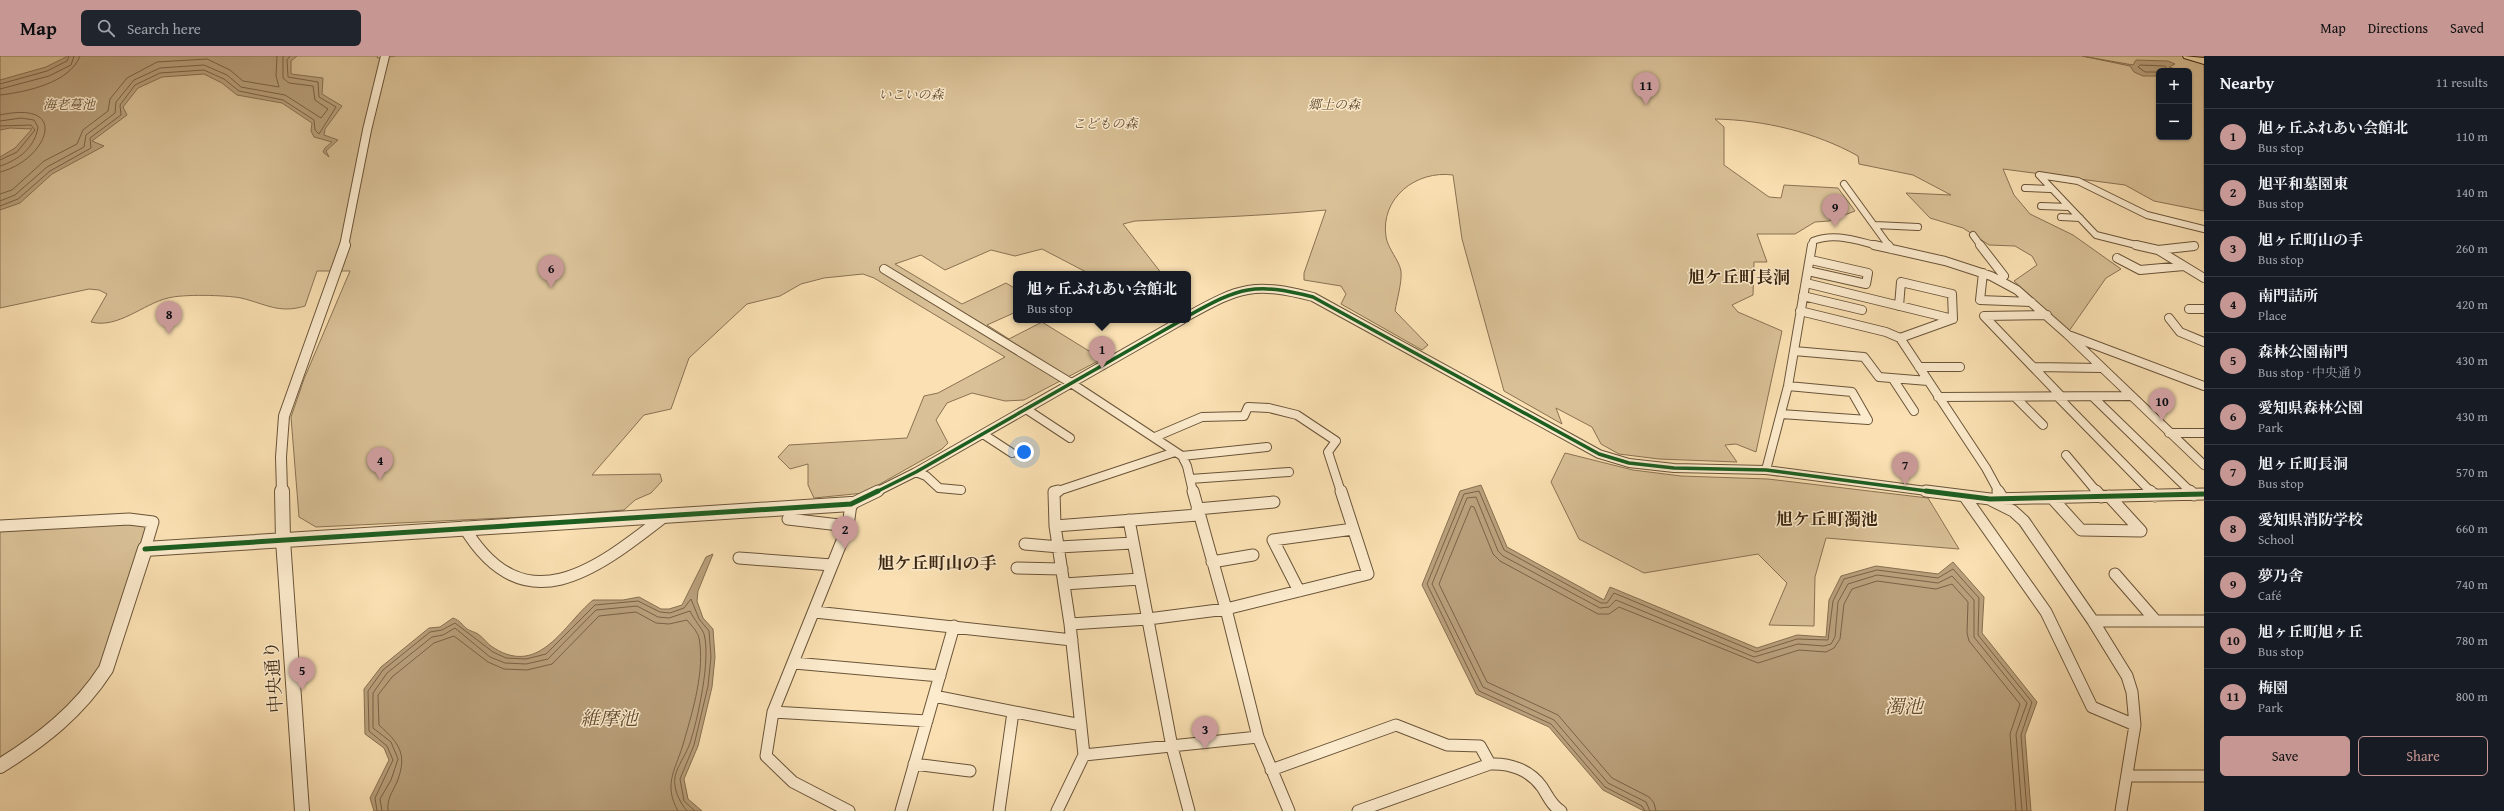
<!DOCTYPE html>
<meta charset="utf-8">
<style>
body{margin:0;font-family:"Gentium Book Plus","Noto Serif JP",serif;background:#20242c;color:#f1f3f6}
.controls{position:absolute;right:12px;top:12px;display:grid;overflow:hidden;border-radius:6px;box-shadow:0 1px 3px #0004}
.controls button{width:36px;height:36px;display:grid;place-items:center;padding:0;border:0;border-bottom:1px solid #363941;background:#171b24;color:#f1f3f6;font:20px sans-serif}
.you{position:absolute;left:1024px;top:396px;width:14px;height:14px;margin:-10px;border:3px solid #fff;border-radius:50%;background:#1a73e8;box-shadow:0 0 0 6px #1a73e833}
.badge{display:grid;place-items:center;width:26px;height:26px;border-radius:50%;background:#c59692;color:#111;font-size:13px;font-weight:700}
.pin{position:absolute;translate:-50% -33px;filter:drop-shadow(0 1px 2px #0008)}
.pin::after{content:'';position:absolute;top:21px;width:14px;height:12px;background:inherit;clip-path:polygon(0 0,100% 0,50% 100%)}
.popup{position:absolute;left:1013px;top:215px;width:178px;height:52px;box-sizing:border-box;display:grid;place-content:center;border-radius:6px;background:#171b24;filter:drop-shadow(0 1px 3px #0005);font-size:13px;white-space:nowrap;color:#9ea1a6}
.popup b{font-size:15px;color:#f1f3f6}
.popup::after{content:'';position:absolute;left:50%;top:100%;margin-left:-8px;border:8px solid transparent;border-top-color:#171b24}
.list{margin:0;padding:0;list-style:none}
h2{display:flex;justify-content:space-between;align-items:center;height:52px;margin:0;padding:0 16px;font-size:17px}
h2 small{font-size:13px;font-weight:400;color:#9ea1a6}
.list li{display:grid;grid-template-columns:26px 1fr auto;gap:12px;align-items:center;box-sizing:border-box;height:56px;padding:0 16px;border-top:1px solid #363941}
.list b{display:block;font-size:15px;white-space:nowrap}
.list p{margin:0;font-size:13px;white-space:nowrap;color:#9ea1a6}
.list em{font-size:13px;font-style:normal;color:#9ea1a6}
.actions{display:flex;gap:8px;padding:12px 16px}
.actions a{flex:1;padding:9px 0;border:1px solid #c59692;border-radius:6px;text-align:center;font-size:14px;color:#c59692}
.actions .main{background:#c59692;color:#111}
.icon{flex:none;width:22px;height:22px;fill:none;stroke:currentColor;stroke-width:2;stroke-linecap:round;stroke-linejoin:round}
.map{position:relative;flex:none;width:2204px;height:755px;overflow:hidden}
header{display:flex;align-items:center;gap:24px;box-sizing:border-box;height:56px;padding:0 20px;background:#c59692;color:#111}
header strong{font-size:19px}
nav{display:flex;gap:22px;margin-inline-start:auto;font-size:14px}
.search{width:280px;height:36px;background:#20242c;display:flex;align-items:center;gap:10px;box-sizing:border-box;padding:0 14px;border-radius:6px;color:#9ea1a6;font-size:15px}
main{display:flex}
aside{flex:1;background:#171b24}
.map>svg:first-child{display:block}
.green{fill:#d9c096;stroke:#8a7253;fill-rule:evenodd}
.water{fill:#b9a07b;stroke:#866f50}
.lines{fill:none;stroke-linecap:round;stroke-linejoin:round}
.shore{stroke:#7a6246;stroke-width:1}
.minor-far2-casing{stroke:#6a5438;stroke-width:8}
.minor-far1-casing{stroke:#6a5438;stroke-width:10}
.minor-casing{stroke:#6a5438;stroke-width:13}
.tertiary-far2-casing{stroke:#6a5438;stroke-width:10}
.tertiary-far1-casing{stroke:#6a5438;stroke-width:12}
.tertiary-casing{stroke:#6a5438;stroke-width:16}
.primary-casing{stroke:#3a2510;stroke-width:2}
.minor-far2{stroke:#fcebcd;stroke-width:6}
.minor-far1{stroke:#fcebcd;stroke-width:8}
.minor{stroke:#fcebcd;stroke-width:11}
.tertiary-far2{stroke:#fcebcd;stroke-width:8}
.tertiary-far1{stroke:#fcebcd;stroke-width:10}
.tertiary{stroke:#fcebcd;stroke-width:14}
.primary{fill:#fae0b2;fill-rule:evenodd}
.cycleway-far1-casing{stroke:#fcebcd;stroke-width:6}
.cycleway-casing{stroke:#fcebcd;stroke-width:8}
.cycleway-far1{stroke:#1b5e20;stroke-width:3.5}
.cycleway{stroke:#1b5e20;stroke-width:5}
.labels{text-anchor:middle;dominant-baseline:central;stroke-width:3;stroke-linejoin:round;paint-order:stroke}
.far-park-label{font-size:13px;font-style:italic;fill:#624c32;stroke:#fcebcd}
.far-water-label{font-size:13px;font-style:italic;fill:#604a30;stroke:#fcebcd}
.quarter-label{font-size:17px;font-weight:bold;fill:#3a2510;stroke:#fcebcd}
.near-street-label{font-size:18px;fill:#3a2510;stroke:#fcebcd}
.near-water-label{font-size:19px;font-style:italic;fill:#604a30;stroke:#fcebcd}
</style>
<header>
<strong>Map</strong>
<div class="search"><svg class="icon" aria-label="search" viewBox="0 0 24 24"><circle cx="10" cy="10" r="6"/><path d="M15 15l6 6"/></svg>Search here</div>
<nav><a>Map</a><a>Directions</a><a>Saved</a></nav>
</header>
<main>
<div class="map">
<svg width="2204" height="755" viewBox="0 0 2204 755">
<rect width="100%" height="100%" fill="#fae0b2"/>
<filter id="stains"><feTurbulence type="fractalNoise" baseFrequency=".005" numOctaves="4"/><feColorMatrix values="0 0 0 0 .2 0 0 0 0 .09 0 0 0 0 .02 0 0 0 .5 -.17"/></filter>
<radialGradient id="worn" r=".72"><stop offset=".6" stop-color="#630" stop-opacity="0"/><stop offset="1" stop-color="#630" stop-opacity=".3"/></radialGradient>
<path class="green" d="M0,0h378l-1,2 20,-2h1807v155l-50,-10 -29,-16 -122,-16 11,26 16,19 43,21 48,34 -15,9 -37,53 -55,-50 23,-16 -5,-9 -17,-10 -26,-1 -26,-17 -33,-10 -24,-25 45,2 -38,-20 -54,-11 -1,-8c-43,-24 -94,-36 -143,-37l9,8v38l45,32 12,1 3,-13 54,3 17,23 -26,10 -14,1 -20,12h-38l10,28h-13l-1,33 -21,10 6,7 44,19 -26,121 -20,-8 -11,1 12,17 -78,-3 -40,-5 -18,-10 -9,-17 -36,-19 6,16 -58,-33 -42,-152 -9,-64c-37,-5 -73,23 -67,62 2,12 13,23 15,34 1,12 -4,28 -6,40l33,34 -6,5 -81,-46 5,-10 -5,-8 -37,-6v-7l22,-63c-64,6 -127,8 -191,11l-12,3 39,50h-72l-48,-25 -27,7 -24,-6 -46,20 -24,-15 -26,9 67,40 44,-21 10,6v23l-29,13 22,14 33,-17 60,37 -78,41 -19,1 -33,-8 -25,10 -11,17 12,23 -6,6 -78,44 -50,5 -6,-13v-21l-18,5 -12,-12 11,-12 118,-7 17,-42 14,-3 67,-36 -131,-79 -11,-4 -39,4 -23,6 -21,12 -33,8 -58,54 -18,51 -27,6 -52,60 68,-1 2,7 -11,12 -16,7 -11,10 -58,5 -250,12 -17,-10 -8,-100 13,-38 46,-108h-33l-12,35c-26,8 -39,-2 -64,-8 -16,-3 -58,-4 -73,0 -25,6 -50,31 -77,24l16,-28 -8,-4 -10,-1 -89,19zM2159,15h30v66h-30z
M1565,397l68,17 48,6 87,3 160,19 31,51 -133,-11 -11,39 -1,49 -45,-1 18,-42 -29,-29 -114,19 -65,-34 -28,-57z
M150,467l-45,146 -46,52 -59,40v-234z"/>
<path class="water" d="M68,0h229l-6,5v13l32,4 -1,16 20,12 -17,23 -1,6 14,5 -12,11 3,6 -6,-5 2,-4 7,-6 -18,-5 -3,-6 1,-8 -30,-20 -45,-8 -15,-12 -18,-9 -42,3 -24,11 -15,19 4,8 -35,26 12,5 -52,28 -32,29 -20,7v-53l15,-9 17,-19 -22,-1 -10,2v-50l46,-13z
M2082,0l51,9 3,-5 32,1 7,3 -6,3 13,4h-23v5h-16l-9,-4 -4,-6z
M1481,429l26,62 97,53 6,-13 147,61 40,-13 29,2 3,-37 12,-24 35,-10 62,8 15,-12 31,35 -2,36 55,69 -12,33 6,76h-387l-41,-21 -54,-63 -73,-33 -54,-109 38,-94z
M713,498l-15,37 -1,10 6,17 10,11 2,28 -3,30 -14,59 -14,33 4,20 14,12h-328l-4,-13 19,-38 -5,-12 -19,-14 -1,-45 17,-22 48,-39 11,-1 13,-9c8,3 8,6 14,11 3,2 8,3 11,5 6,4 10,11 16,14 46,29 70,-24 99,-48h30l16,-3 22,12h8l13,-4 24,-48z"/>
<g class="lines">
<path class="shore" d="M2159,16h-14l-7,-5 2,-2 25,1 4,5
M0,28l47,-13 20,-10 2,-5
M0,33l49,-13 22,-11 3,-9
M0,39c26,-3 70,-12 80,-39
M0,59c73,-16 46,46 0,57
M0,65l21,-3 13,2 4,7c-3,20 -19,33 -38,39
M0,70l31,-1 4,5 -18,22 -17,8
M0,138l12,-4 32,-29 33,-17 6,-14 25,-19 2,-12 17,-21 30,-16 50,-3 23,11 13,11 36,6 -3,-11 1,-20
M0,145l15,-6 32,-28 37,-20 2,-12 29,-22 1,-11 18,-22 26,-12 44,-3 23,10 14,12 44,8 36,23 7,-9 -13,-9 -2,-14 -24,-3 -6,-5v-22
M0,150l18,-7 32,-28 41,-23 -1,-10 31,-23 -1,-10 15,-20 25,-12 44,-3 20,9 15,12 44,9 31,20 1,10 4,4 17,-27 -17,-10 -1,-15 -30,-5 -1,-17 3,-4
M377,755l-2,-13 18,-38 -6,-14 -18,-15 -1,-40 15,-21 47,-38 12,-2 13,-7 38,29 13,6 20,1 20,-5 49,-49 43,-4 22,11 10,1 14,-5 7,-9 8,20 10,12 2,26 -3,29 -14,59 -14,34 4,22 11,10
M382,755l-2,-12 11,-19 7,-21 -7,-17 -18,-14v-35l14,-20 45,-36 11,-2 12,-7 35,29 15,6 21,1 22,-5 48,-49 41,-4 21,11 11,1 21,-7c3,7 13,19 14,23 7,25 -6,84 -14,109 -4,12 -13,23 -15,34 -2,12 5,26 12,34
M388,755c-1,-13 4,-18 9,-29 11,-28 2,-39 -18,-57l-1,-30 14,-18 42,-34 20,-7 34,26 16,7 23,1 25,-6 47,-48 37,-4 20,11 13,1 18,-4c4,5 11,12 12,18 6,32 -6,72 -15,103 -7,27 -22,42 -6,70
M1645,755l-3,-5 -37,-19 -54,-63 -72,-33 -52,-107 37,-90 15,-3 25,59 97,53h6l7,-10 142,59 41,-13 31,1 5,-39 11,-22 33,-9 61,8 15,-9 26,29 -1,37 54,67 -11,33 6,76
M1650,755l-4,-9 -38,-19 -54,-63 -71,-33 -51,-103 35,-86 9,-1 22,54 5,5 97,52 9,-1 7,-7 138,57 44,-13 26,2 7,-2 4,-7 3,-35 10,-18 29,-9 61,8 14,-7 22,24v37l53,66 -11,31 6,77
M1656,755l-2,-8 -5,-6 -37,-19 -54,-63 -71,-33 -48,-98 32,-78 3,1 19,47 7,7 98,53h11l10,-7 139,56 41,-13 27,2 8,-4 6,-9 4,-35 8,-15 25,-8 59,8 16,-5 16,18 -1,31 2,8 51,63 -10,30 6,77"/>
<g class="minor-far2-casing">
<path id="minor-far2" d="M1844,128l45,62
M2025,132l25,1
M2041,150l28,1
M2061,161l19,1
M1875,169l43,2
M1973,179l8,11
M1812,190l1,-5c22,-9 44,0 66,5
M2140,190l-44,-11 -57,-60 39,6 69,34 57,14"/>
</g>
<g class="minor-far1-casing">
<path id="minor-far1" d="M1874,189l71,16 46,15 26,14 50,44 137,131
M1888,189l3,4
M1980,189l24,31 -4,4
M2136,189l22,5 46,28
M2158,194l36,-4
M2117,202l23,12 44,-4
M884,213l187,114 111,73 5,10 6,26
M1808,215l58,13 2,-11 -57,-13
M1983,217l-3,27 51,2
M1806,227l147,36 -53,19
M1803,240l59,14
M1899,250l2,-24 51,12 1,25
M2189,253h15
M1800,255l86,21 14,6 86,130 13,24
M2047,259l-63,1 77,80
M1188,260c52,-29 66,-34 125,-19l286,157 30,9 45,5 92,2 168,22
M2169,262l11,14 24,10
M2071,280l133,50
M1794,295l70,6 15,20 49,4
M1919,311h41
M2034,311l67,1
M1893,323l21,32
M1938,341l192,-1
M2015,341l28,28
M2058,341l93,95
M2093,341l98,95
M1026,353l44,29
M1781,358l87,6 -16,-28 -64,-6
M2169,377h35
M983,378l29,19
M1155,381l47,-20 42,-1 4,-9 21,1 28,7 39,26 -8,11 13,40
M2066,399l31,37
M1182,400l85,-9
M1766,414l22,-84 24,-141
M916,416l10,4 13,12 22,2
M1190,423l99,-7
M876,436l40,-20 266,-152
M1055,436l120,-40"/>
</g>
<g class="minor-casing">
<path id="minor" d="M1193,435l33,118 32,128 31,74
M1926,435l64,8 214,-5
M1998,435l5,8
M2096,435l5,6
M2150,435l5,5
M2190,435l4,4
M1965,441l81,115 46,95 43,18
M2052,442l29,32 60,1 -32,-35
M1991,444l22,11 11,10 69,100 34,55 5,16 3,33 -14,86
M1197,453l77,-7
M788,463l60,7
M1129,464l43,227 17,64
M0,470l129,-7 24,3 -8,27
M1055,470l-1,-34 4,-1
M464,471c60,100 133,42 201,-11
M1025,488l34,3 74,-4
M739,502l93,7
M1212,506l41,-7
M1017,512l45,1
M2115,518l41,47
M1064,528l76,-5
M1299,535l-26,-51 80,-11
M815,556l257,28
M2093,565h111
M1070,568l78,-5 78,-10 142,-35 -27,-83
M794,607l146,13
M934,640l147,29
M773,656l154,9
M1084,699l174,-18
M914,708l56,7
M1490,708c20,-1 40,6 52,23 6,9 9,18 19,24
M1271,714l125,-45 51,20 33,1 10,18 -132,47
M2127,720h77
M849,755l-56,-29 -27,-26 7,-44 75,-186 3,-22 27,-13
M901,755l53,-185
M999,755l14,-99
M1057,755l27,-56 -14,-131 -15,-98 143,-11"/>
</g>
<g class="tertiary-far2-casing">
<path id="tertiary-far2" d="M344,190l23,-116 18,-74"/>
</g>
<g class="tertiary-far1-casing">
<path id="tertiary-far1" d="M282,436l-1,-35 3,-41 61,-171"/>
</g>
<g class="tertiary-casing">
<path id="tertiary" d="M282,435l1,49 19,271
M0,710c42,-26 79,-55 106,-97l39,-120 706,-45"/>
</g>
<g class="primary-casing">
<path id="primary" d="M2183,0l21,2v6l-20,-6z"/>
</g>
<use href="#minor-far2" class="minor-far2"/>
<use href="#minor-far1" class="minor-far1"/>
<use href="#minor" class="minor"/>
<use href="#tertiary-far2" class="tertiary-far2"/>
<use href="#tertiary-far1" class="tertiary-far1"/>
<use href="#tertiary" class="tertiary"/>
<use href="#primary" class="primary"/>
<g class="cycleway-far1-casing">
<path id="cycleway-far1" d="M1188,260c52,-29 66,-34 125,-19l286,157 30,9 45,5 92,2 168,22
M876,436l40,-20 266,-152"/>
</g>
<g class="cycleway-casing">
<path id="cycleway" d="M1926,435l64,8 214,-5
M145,493l706,-45 27,-13"/>
</g>
<use href="#cycleway-far1" class="cycleway-far1"/>
<use href="#cycleway" class="cycleway"/>
</g>
<g class="labels">
<g class="far-park-label">
<text x="911" y="38">いこいの森</text>
<text x="1334" y="48">郷土の森</text>
<text x="1105" y="67">こどもの森</text>
</g>
<g class="far-water-label">
<text x="69" y="48">海老蔓池</text>
</g>
<g class="quarter-label">
<text x="1739" y="220">旭ケ丘町長洞</text>
<text x="1827" y="462">旭ケ丘町濁池</text>
<text x="937" y="506">旭ケ丘町山の手</text>
</g>
<g class="near-street-label">
<text transform="translate(273 621) rotate(-94)">中央通り</text>
</g>
<g class="near-water-label">
<text x="1904" y="650">濁池</text>
<text x="609" y="662">維摩池</text>
</g>
</g>
<rect width="100%" height="100%" filter="url(#stains)"/>
<rect width="100%" height="100%" fill="url(#worn)"/>
</svg>
<div class="controls">
<button>+</button>
<button>−</button>
</div>
<div class="you"></div>
<div class="pin badge" style="left:1102px;top:313px">1</div>
<div class="popup"><b>旭ヶ丘ふれあい会館北</b>Bus stop</div>
<div class="pin badge" style="left:845px;top:493px">2</div>
<div class="pin badge" style="left:1205px;top:693px">3</div>
<div class="pin badge" style="left:380px;top:424px">4</div>
<div class="pin badge" style="left:302px;top:634px">5</div>
<div class="pin badge" style="left:551px;top:232px">6</div>
<div class="pin badge" style="left:1905px;top:429px">7</div>
<div class="pin badge" style="left:169px;top:278px">8</div>
<div class="pin badge" style="left:1835px;top:171px">9</div>
<div class="pin badge" style="left:2162px;top:365px">10</div>
<div class="pin badge" style="left:1646px;top:49px">11</div>
</div>
<aside>
<h2>Nearby<small>11 results</small></h2>
<ul class="list">
<li><span class="badge">1</span><div><b>旭ヶ丘ふれあい会館北</b><p>Bus stop</p></div><em>110 m</em></li>
<li><span class="badge">2</span><div><b>旭平和墓園東</b><p>Bus stop</p></div><em>140 m</em></li>
<li><span class="badge">3</span><div><b>旭ヶ丘町山の手</b><p>Bus stop</p></div><em>260 m</em></li>
<li><span class="badge">4</span><div><b>南門詰所</b><p>Place</p></div><em>420 m</em></li>
<li><span class="badge">5</span><div><b>森林公園南門</b><p>Bus stop · 中央通り</p></div><em>430 m</em></li>
<li><span class="badge">6</span><div><b>愛知県森林公園</b><p>Park</p></div><em>430 m</em></li>
<li><span class="badge">7</span><div><b>旭ヶ丘町長洞</b><p>Bus stop</p></div><em>570 m</em></li>
<li><span class="badge">8</span><div><b>愛知県消防学校</b><p>School</p></div><em>660 m</em></li>
<li><span class="badge">9</span><div><b>夢乃舎</b><p>Café</p></div><em>740 m</em></li>
<li><span class="badge">10</span><div><b>旭ヶ丘町旭ヶ丘</b><p>Bus stop</p></div><em>780 m</em></li>
<li><span class="badge">11</span><div><b>梅園</b><p>Park</p></div><em>800 m</em></li>
</ul>
<div class="actions"><a class="main">Save</a><a>Share</a></div>
</aside>
</main>
